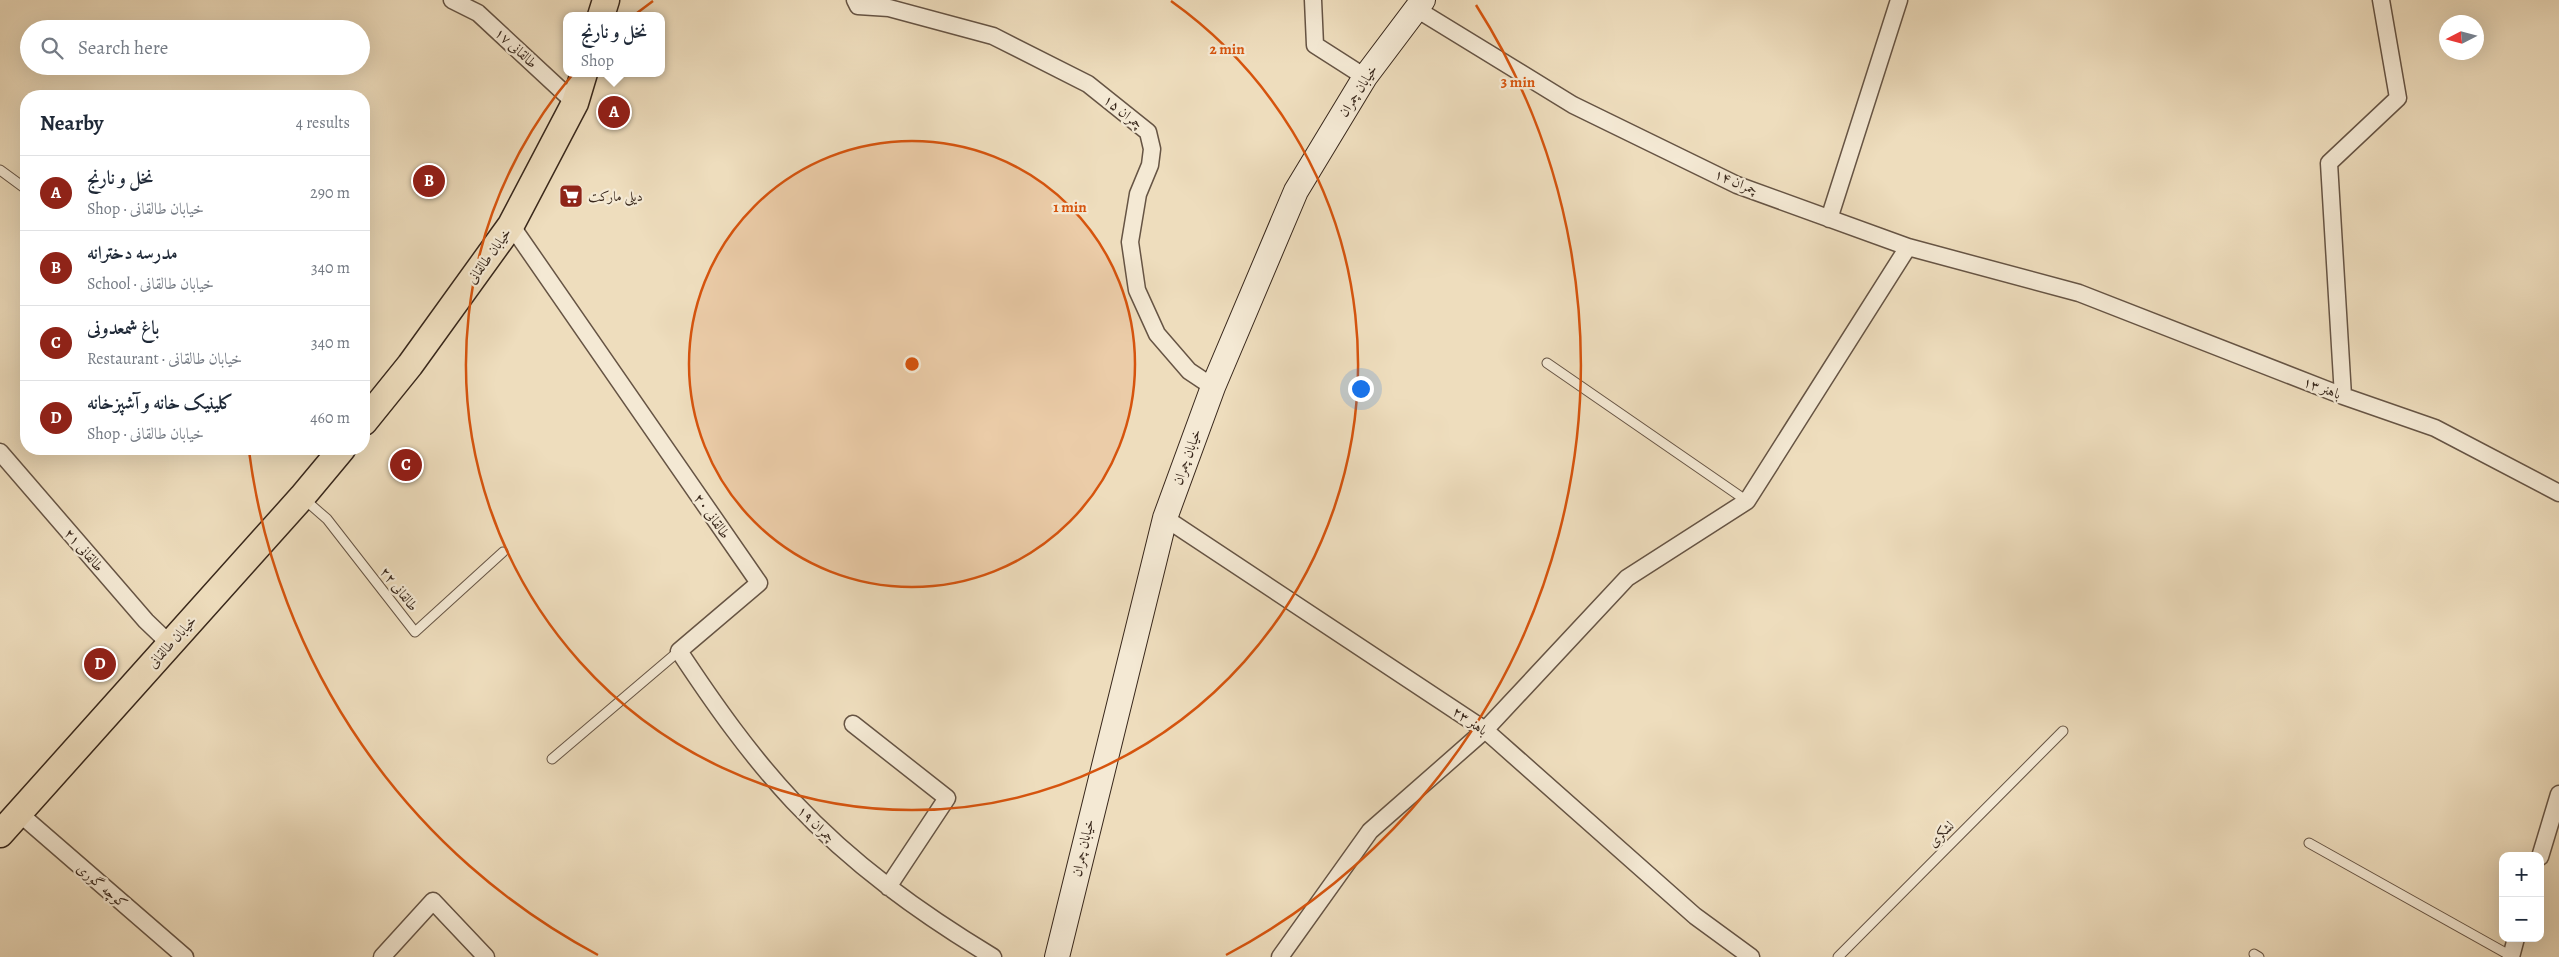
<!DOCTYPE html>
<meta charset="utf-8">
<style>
body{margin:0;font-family:Alegreya,Amiri,serif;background:#f6f6f7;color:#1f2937}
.controls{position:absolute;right:15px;bottom:15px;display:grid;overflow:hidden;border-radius:10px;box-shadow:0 5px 20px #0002}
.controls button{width:45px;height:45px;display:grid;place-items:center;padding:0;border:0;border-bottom:1px solid #e0e1e3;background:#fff;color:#1f2937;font:25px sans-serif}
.compass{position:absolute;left:2439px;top:15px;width:45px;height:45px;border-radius:50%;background:#fff;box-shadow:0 5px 20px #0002;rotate:264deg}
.you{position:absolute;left:1360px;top:388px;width:18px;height:18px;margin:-12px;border:4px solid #fff;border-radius:50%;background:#1a73e8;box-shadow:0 0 0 8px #1a73e833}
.badge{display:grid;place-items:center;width:32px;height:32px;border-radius:50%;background:#8f2418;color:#fff;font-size:16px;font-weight:700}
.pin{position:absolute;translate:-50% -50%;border:2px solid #fff;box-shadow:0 1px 5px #0006}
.popup{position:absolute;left:563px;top:12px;width:102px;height:65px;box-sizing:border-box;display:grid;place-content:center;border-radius:10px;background:#fff;filter:drop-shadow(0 1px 4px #0005);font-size:16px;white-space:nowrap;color:#747a83}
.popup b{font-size:19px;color:#1f2937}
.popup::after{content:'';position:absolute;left:50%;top:100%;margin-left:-10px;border:10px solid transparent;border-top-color:#fff}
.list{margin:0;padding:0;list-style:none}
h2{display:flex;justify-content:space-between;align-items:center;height:65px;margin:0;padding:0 20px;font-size:21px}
h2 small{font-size:16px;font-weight:400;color:#747a83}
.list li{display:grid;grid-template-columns:32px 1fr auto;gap:15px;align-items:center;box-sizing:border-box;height:75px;padding:0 20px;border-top:1px solid #e0e1e3}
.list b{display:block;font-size:19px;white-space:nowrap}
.list p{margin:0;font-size:16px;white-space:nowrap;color:#747a83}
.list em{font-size:16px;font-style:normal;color:#747a83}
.icon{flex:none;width:28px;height:28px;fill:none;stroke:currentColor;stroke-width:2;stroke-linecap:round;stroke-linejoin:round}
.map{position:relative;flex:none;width:2559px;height:957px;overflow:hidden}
.search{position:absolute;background:#fff;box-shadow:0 5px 20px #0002;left:20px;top:20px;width:350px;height:55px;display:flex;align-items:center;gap:12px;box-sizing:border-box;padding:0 18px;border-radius:28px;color:#747a83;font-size:19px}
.panel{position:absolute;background:#fff;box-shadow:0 5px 20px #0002;left:20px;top:90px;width:350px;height:365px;border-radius:20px}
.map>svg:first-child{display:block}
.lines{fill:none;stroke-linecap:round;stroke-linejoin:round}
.lane-casing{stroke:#665444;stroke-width:11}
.street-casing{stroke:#665444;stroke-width:19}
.secondary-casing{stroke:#38271b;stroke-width:26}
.primary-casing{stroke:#38271b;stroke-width:29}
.lane{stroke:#f4e9d4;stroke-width:9}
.street{stroke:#f4e9d4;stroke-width:16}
.secondary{stroke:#f4e9d4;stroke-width:24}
.primary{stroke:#eeddbd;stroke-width:26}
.ring{fill:none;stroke:#d6540e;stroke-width:2.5}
.labels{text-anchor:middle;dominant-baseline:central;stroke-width:4.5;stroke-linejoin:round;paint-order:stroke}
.street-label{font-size:14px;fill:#38271b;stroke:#f4e9d4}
.poi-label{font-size:14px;fill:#38271b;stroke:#f4e9d4;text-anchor:start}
.centre{fill:#d6540e;stroke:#f4e9d4;stroke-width:2.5}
.ring-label{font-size:15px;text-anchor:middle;font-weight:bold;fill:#d6540e;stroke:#f4e9d4;stroke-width:4.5;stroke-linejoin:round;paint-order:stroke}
</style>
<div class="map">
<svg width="2559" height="957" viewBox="0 0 2559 957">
<rect width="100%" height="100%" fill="#eeddbd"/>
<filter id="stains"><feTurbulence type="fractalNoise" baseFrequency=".004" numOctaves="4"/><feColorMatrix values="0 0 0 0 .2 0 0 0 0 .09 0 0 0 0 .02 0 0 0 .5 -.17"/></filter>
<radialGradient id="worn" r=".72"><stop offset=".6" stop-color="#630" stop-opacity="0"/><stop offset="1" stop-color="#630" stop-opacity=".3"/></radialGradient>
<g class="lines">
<g class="lane-casing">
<path id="lane" d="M0,170l26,19
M1547,363l200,138
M304,499l23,20 88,113 88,-80
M552,759l127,-108
M2309,843l202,113
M2254,954l5,3
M1838,957l225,-226"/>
</g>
<g class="street-casing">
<path id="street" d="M452,0l26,13 97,90
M855,0l3,6 31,2 104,28 95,48 60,48 4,17 -2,16 -12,29 -8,48 7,48 20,44 32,37 24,16
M1313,0l2,45 50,32
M1418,10l155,95 164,80 171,62 171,46 264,103 92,32 124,65
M1829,219l70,-219
M511,225l248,358 -80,68c35,53 71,104 114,150 59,63 127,112 200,156
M2343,396l-14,-233 69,-65 -17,-98
M0,452l146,169 24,23
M1165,518l320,212 210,186 56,41
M853,724l94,74 -59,89
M20,814l165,143
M2540,857l19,-63
M382,957l51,-56 53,56
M1280,957l90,-126 115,-101 142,-152 120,-77 161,-254
M2511,957l5,-19"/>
</g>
<g class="secondary-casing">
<path id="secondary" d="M1057,957l108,-439 48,-131 83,-196 69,-114 58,-77"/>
</g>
<g class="primary-casing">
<path id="primary" d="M601,16l5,-16
M364,422l46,-57 101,-140 64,-122 9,-30
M0,834l302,-337 40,-48"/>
</g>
<use href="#lane" class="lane"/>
<use href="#street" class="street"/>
<use href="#secondary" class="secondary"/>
<use href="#primary" class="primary"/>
</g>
<circle cx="912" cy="364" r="223" fill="#d6540e" fill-opacity=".12"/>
<g class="ring">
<circle cx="912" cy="364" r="223"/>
<path d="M1171 1A446 446 0 1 1 653 1"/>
<path d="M598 955A669 669 0 0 1 249 451M1476 5A669 669 0 0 1 1226 955"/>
</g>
<defs>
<g id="supermarket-square" transform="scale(1.25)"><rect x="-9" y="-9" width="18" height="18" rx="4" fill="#8f2418" stroke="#f4e9d4"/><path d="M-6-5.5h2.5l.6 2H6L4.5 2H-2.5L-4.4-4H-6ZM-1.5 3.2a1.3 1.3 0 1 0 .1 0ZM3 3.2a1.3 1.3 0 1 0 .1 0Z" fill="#fff"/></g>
</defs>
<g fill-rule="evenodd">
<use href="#supermarket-square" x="571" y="196"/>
</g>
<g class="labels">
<g class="street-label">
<text transform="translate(516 48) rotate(43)">طالقانی ۱۷</text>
<text transform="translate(1358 91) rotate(-57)">خیابان چمران</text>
<text transform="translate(1123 112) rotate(39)">چمران ۱۵</text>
<text transform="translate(1736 182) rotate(23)">چمران ۱۴</text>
<text transform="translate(489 256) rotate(-54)">خیابان طالقانی</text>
<text transform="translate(2322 388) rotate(21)">باهنر ۱۳</text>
<text transform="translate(1187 457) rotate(-70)">خیابان چمران</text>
<text transform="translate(712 516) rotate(55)">طالقانی ۲۰</text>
<text transform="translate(84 550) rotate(49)">طالقانی ۲۱</text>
<text transform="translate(399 589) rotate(52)">طالقانی ۲۲</text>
<text transform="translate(172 642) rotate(-48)">خیابان طالقانی</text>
<text transform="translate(1470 721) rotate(35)">باهنر ۲۳</text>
<text transform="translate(816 824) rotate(44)">چمران ۱۹</text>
<text transform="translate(1941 834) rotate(-45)">لشکری</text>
<text transform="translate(1083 848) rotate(-77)">خیابان چمران</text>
<text transform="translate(102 886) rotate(40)">کوچه گوری</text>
</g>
<g class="poi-label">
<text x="588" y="196">دیلی مارکت</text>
</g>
</g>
<circle cx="912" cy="364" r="8" class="centre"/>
<g class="ring-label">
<text x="1227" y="54">2 min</text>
<text x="1518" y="87">3 min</text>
<text x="1070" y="212">1 min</text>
</g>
<rect width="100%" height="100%" filter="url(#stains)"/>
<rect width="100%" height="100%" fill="url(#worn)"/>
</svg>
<div class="controls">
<button>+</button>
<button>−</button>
</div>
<svg class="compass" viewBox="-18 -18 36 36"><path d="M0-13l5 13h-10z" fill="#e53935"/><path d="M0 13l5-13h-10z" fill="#747a83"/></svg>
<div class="you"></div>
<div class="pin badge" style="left:614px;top:112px">A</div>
<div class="popup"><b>نخل و نارنج</b>Shop</div>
<div class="pin badge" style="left:429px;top:181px">B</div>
<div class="pin badge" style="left:406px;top:465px">C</div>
<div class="pin badge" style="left:100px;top:664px">D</div>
<div class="search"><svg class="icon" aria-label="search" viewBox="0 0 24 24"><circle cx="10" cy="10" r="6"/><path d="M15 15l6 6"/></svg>Search here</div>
<section class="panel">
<h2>Nearby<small>4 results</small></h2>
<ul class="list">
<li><span class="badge">A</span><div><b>نخل و نارنج</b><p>Shop · خیابان طالقانی</p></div><em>290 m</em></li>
<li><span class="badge">B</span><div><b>مدرسه دخترانه</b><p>School · خیابان طالقانی</p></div><em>340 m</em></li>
<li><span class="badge">C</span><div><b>باغ شمعدونی</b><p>Restaurant · خیابان طالقانی</p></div><em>340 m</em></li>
<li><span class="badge">D</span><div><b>کلینیک خانه و آشپزخانه</b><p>Shop · خیابان طالقانی</p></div><em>460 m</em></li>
</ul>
</section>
</div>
